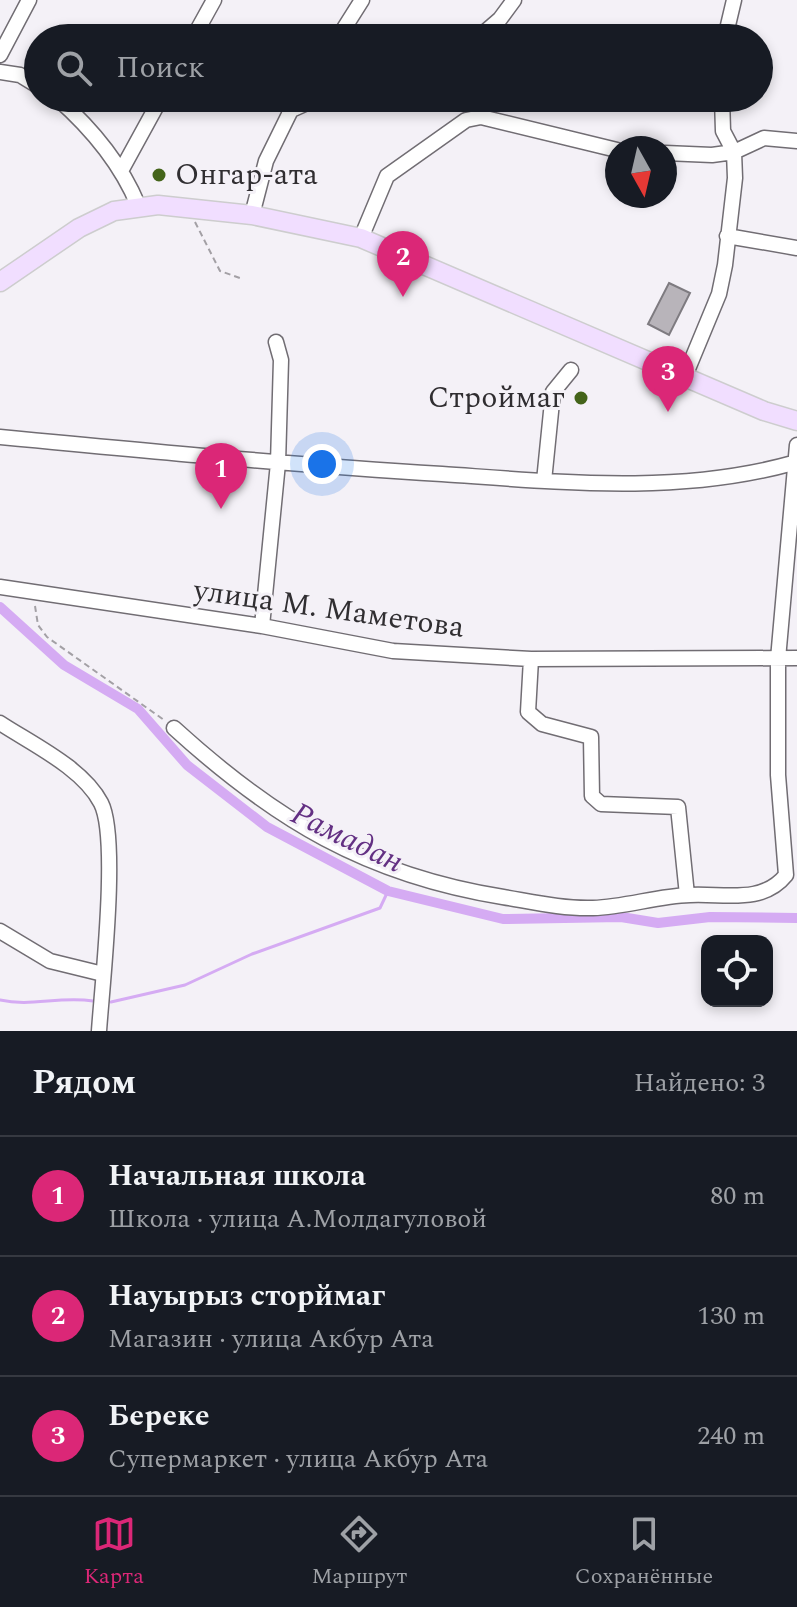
<!DOCTYPE html>
<html lang="ru">
<meta charset="utf-8">
<style>
body{margin:0;font-family:Spectral,serif;background:#242831;color:#f1f3f6}
.controls{position:absolute;right:24px;bottom:24px;display:grid;overflow:hidden;border-radius:16px;box-shadow:0 4px 12px #0003}
.controls button{width:72px;height:72px;display:grid;place-items:center;padding:0;border:0;border-bottom:2px solid #363941;background:#171b24;color:#f1f3f6;font:40px sans-serif}
.compass{position:absolute;left:605px;top:136px;width:72px;height:72px;border-radius:50%;background:#171b24;box-shadow:0 4px 12px #0003;rotate:172deg}
.you{position:absolute;left:322px;top:464px;width:28px;height:28px;margin:-20px;border:6px solid #fff;border-radius:50%;background:#1a73e8;box-shadow:0 0 0 12px #1a73e833}
.badge{display:grid;place-items:center;width:52px;height:52px;border-radius:50%;background:#db2777;color:#fff;font-size:26px;font-weight:700}
.pin{position:absolute;translate:-50% -66px;filter:drop-shadow(0 2px 4px #0008)}
.pin::after{content:'';position:absolute;top:42px;width:28px;height:24px;background:inherit;clip-path:polygon(0 0,100% 0,50% 100%)}
.list{margin:0;padding:0;list-style:none}
h2{display:flex;justify-content:space-between;align-items:center;height:104px;margin:0;padding:0 32px;font-size:34px}
h2 small{font-size:26px;font-weight:400;color:#9ea1a6}
.list li{display:grid;grid-template-columns:52px 1fr auto;gap:24px;align-items:center;box-sizing:border-box;height:120px;padding:0 32px;border-top:2px solid #363941}
.list b{display:block;font-size:30px;white-space:nowrap}
.list p{margin:0;font-size:26px;white-space:nowrap;color:#9ea1a6}
.list em{font-size:26px;font-style:normal;color:#9ea1a6}
.icon{flex:none;width:44px;height:44px;fill:none;stroke:currentColor;stroke-width:2;stroke-linecap:round;stroke-linejoin:round}
.map{position:relative;flex:none;width:797px;height:1031px;overflow:hidden}
.search{position:absolute;background:#171b24;box-shadow:0 4px 12px #0003;left:24px;right:24px;top:24px;height:88px;display:flex;align-items:center;gap:20px;box-sizing:border-box;padding:0 28px;border-radius:44px;color:#9ea1a6;font-size:30px}
.sheet{height:464px;background:#171b24}
nav{display:flex;justify-content:space-around;align-items:center;box-sizing:border-box;height:112px;border-top:2px solid #363941;background:#171b24;font-size:22px;color:#9ea1a6}
nav a{display:grid;justify-items:center;gap:4px}
nav .on{color:#db2777}
.map>svg:first-child{display:block}
.lines{fill:none;stroke-linecap:round;stroke-linejoin:round}
.stream{stroke:#d5abf3;stroke-width:3}
.canal{stroke:#d5abf3;stroke-width:10}
.building{fill:#b8b4ba;stroke:#7e7b80;stroke-width:2}
.minor-casing{stroke:#716d73;stroke-width:17}
.major-casing{stroke:#cdcdce;stroke-width:21}
.path{stroke:#a3a0a5;stroke-width:2;stroke-dasharray:6 4;stroke-linecap:butt}
.minor{stroke:#fff;stroke-width:14}
.major{stroke:#f1deff;stroke-width:18}
.poi-dot{fill:#44641a;stroke:#f4f1f7;stroke-width:3}
.labels{text-anchor:middle;dominant-baseline:central;stroke-width:6;stroke-linejoin:round;paint-order:stroke}
.poi-label{font-size:30px;fill:#302e31;stroke:#f4f1f7;text-anchor:start}
.street-label{font-size:30px;fill:#302e31;stroke:#f4f1f7}
.water-label{font-size:32px;font-style:italic;fill:#633083;stroke:#f4f1f7}
</style>
<div class="map">
<svg width="797" height="1031" viewBox="0 0 797 1031">
<rect width="100%" height="100%" fill="#f4f1f7"/>
<g class="lines">
<path class="stream" d="M0,1000c31,7 59,-4 93,1
M111,1002l74,-17 67,-31 128,-46 8,-17"/>
<path class="canal" d="M0,607l64,58 74,44 49,56 80,62 121,64 115,28 118,-2 37,6 52,-6 87,1"/>
</g>
<path class="building" d="M669,283l21,10 -21,42 -21,-11z"/>
<g class="lines">
<g class="minor-casing">
<path id="minor" d="M193,38l21,-38
M338,38l24,-38
M478,38l22,-19 14,-19
M725,38l9,-38
M0,55l29,-55
M0,72l20,3 18,11
M57,98c33,29 64,66 81,107
M289,111l29,-13
M665,153l47,2 22,-3 30,-14 33,3
M121,171l40,-73
M252,215l14,-54 31,-63
M727,236l70,12
M361,238l26,-62 79,-56 15,-3 136,33
M685,376l34,-82 6,-29 10,-87 -1,-26 -11,-21 -1,-33
M0,437c147,14 294,28 442,37 116,8 237,21 351,-11
M544,481l9,-89 18,-22
M0,587l262,39 131,25 138,8 266,-1
M262,626l16,-163 3,-103 -5,-18
M531,659l-3,53 14,12 49,13 1,59 9,8 77,3 9,88
M0,723c32,21 83,45 101,80 18,35 1,183 -2,228
M174,728c101,92 192,147 329,169 30,5 60,12 90,11 33,-1 64,-12 97,-13 33,-2 72,10 96,-20l-8,-100v-116l19,-214
M0,931l50,30 53,13"/>
</g>
<g class="major-casing">
<path id="major" d="M0,282l79,-54 35,-17 44,-6 94,10 109,23 403,173 33,10"/>
</g>
<path class="path" d="M195,222l25,49 20,7
M35,606l3,19 9,12 117,83"/>
<use href="#minor" class="minor"/>
<use href="#major" class="major"/>
</g>
<g class="poi-dot">
<circle cx="159" cy="175" r="8"/>
<circle cx="581" cy="398" r="8"/>
</g>
<g class="labels">
<g class="poi-label">
<text x="175" y="175">Онгар-ата</text>
<text x="565" y="398" text-anchor="end">Строймаг</text>
</g>
<g class="street-label">
<text transform="translate(329 609) rotate(8)">улица М. Маметова</text>
</g>
<g class="water-label">
<text transform="translate(347 838) rotate(26)">Рамадан</text>
</g>
</g>
</svg>
<div class="controls">
<button><svg class="icon" aria-label="locate" viewBox="0 0 24 24"><circle cx="12" cy="12" r="6"/><path d="M12 2v4M12 18v4M2 12h4M18 12h4"/></svg></button>
</div>
<svg class="compass" viewBox="-18 -18 36 36"><path d="M0-13l5 13h-10z" fill="#e53935"/><path d="M0 13l5-13h-10z" fill="#9ea1a6"/></svg>
<div class="you"></div>
<div class="pin badge" style="left:221px;top:509px">1</div>
<div class="pin badge" style="left:403px;top:297px">2</div>
<div class="pin badge" style="left:668px;top:412px">3</div>
<div class="search"><svg class="icon" aria-label="search" viewBox="0 0 24 24"><circle cx="10" cy="10" r="6"/><path d="M15 15l6 6"/></svg>Поиск</div>
</div>
<section class="sheet">
<h2>Рядом<small>Найдено: 3</small></h2>
<ul class="list">
<li><span class="badge">1</span><div><b>Начальная школа</b><p>Школа · улица А.Молдагуловой</p></div><em>80 m</em></li>
<li><span class="badge">2</span><div><b>Науырыз сторймаг</b><p>Магазин · улица Акбур Ата</p></div><em>130 m</em></li>
<li><span class="badge">3</span><div><b>Береке</b><p>Супермаркет · улица Акбур Ата</p></div><em>240 m</em></li>
</ul>
</section>
<nav>
<a class="on"><svg class="icon" aria-label="map" viewBox="0 0 24 24"><path d="M3 6l6-2 6 2 6-2v14l-6 2-6-2-6 2zM9 4v14M15 6v14"/></svg>Карта</a>
<a><svg class="icon" aria-label="directions" viewBox="0 0 24 24"><path d="M12 3l9 9-9 9-9-9zM9 14v-3h6M13 9l2 2-2 2"/></svg>Маршрут</a>
<a><svg class="icon" aria-label="saved" viewBox="0 0 24 24"><path d="M7 4h10v16l-5-4-5 4z"/></svg>Сохранённые</a>
</nav>
